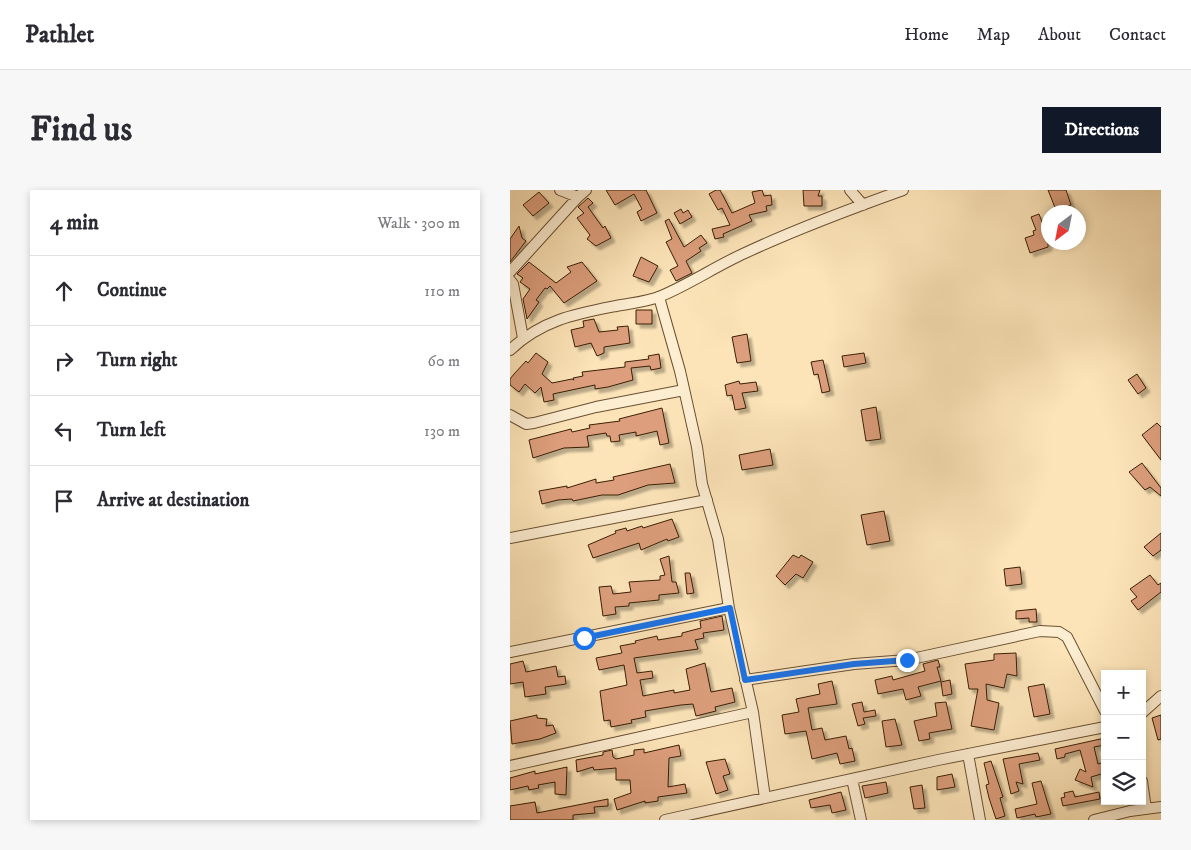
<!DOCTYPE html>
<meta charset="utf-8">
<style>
body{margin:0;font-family:"IM FELL DW Pica",serif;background:#f7f7f7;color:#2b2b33}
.controls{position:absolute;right:15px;bottom:15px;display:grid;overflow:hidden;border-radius:0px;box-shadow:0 2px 8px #0003}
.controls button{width:45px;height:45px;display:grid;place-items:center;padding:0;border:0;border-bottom:1px solid #e1e1e2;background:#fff;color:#2b2b33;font:25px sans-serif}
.compass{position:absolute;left:531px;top:15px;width:45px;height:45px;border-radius:50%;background:#fff;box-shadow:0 2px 8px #0003;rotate:212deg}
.stop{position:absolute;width:15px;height:15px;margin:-11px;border:4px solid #1a73e8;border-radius:50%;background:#fff}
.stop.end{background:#1a73e8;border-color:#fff;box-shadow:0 1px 5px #0008}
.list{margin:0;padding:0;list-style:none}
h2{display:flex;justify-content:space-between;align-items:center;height:65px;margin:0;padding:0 20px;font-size:21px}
h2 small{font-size:16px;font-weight:400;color:#7c7c81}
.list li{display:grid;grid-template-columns:32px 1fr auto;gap:15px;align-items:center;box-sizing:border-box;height:70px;padding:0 20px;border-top:1px solid #e1e1e2}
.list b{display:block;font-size:19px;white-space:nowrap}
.list em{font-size:16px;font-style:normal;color:#7c7c81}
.icon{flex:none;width:28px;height:28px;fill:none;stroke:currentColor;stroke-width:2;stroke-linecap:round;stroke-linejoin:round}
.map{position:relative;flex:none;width:651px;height:630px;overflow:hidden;border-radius:0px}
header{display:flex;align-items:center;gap:30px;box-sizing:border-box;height:70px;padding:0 25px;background:#fff;border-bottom:1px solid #e1e1e2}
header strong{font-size:24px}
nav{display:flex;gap:28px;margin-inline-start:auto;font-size:18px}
.intro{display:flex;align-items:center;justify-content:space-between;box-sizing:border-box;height:120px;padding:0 30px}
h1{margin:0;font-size:35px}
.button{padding:12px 22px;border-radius:0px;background:#111827;color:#fff;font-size:18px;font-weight:700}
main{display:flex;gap:30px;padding:0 30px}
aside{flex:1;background:#fff;border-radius:0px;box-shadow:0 2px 8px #0003}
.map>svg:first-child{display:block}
.building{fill:#dc9e7b;stroke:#3a1f04;filter:url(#shadow)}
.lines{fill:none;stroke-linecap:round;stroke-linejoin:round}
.street-casing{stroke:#6a5031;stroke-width:12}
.street{stroke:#fdedd1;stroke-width:10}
.route{stroke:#1a73e8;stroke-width:6}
</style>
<header>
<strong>Pathlet</strong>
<nav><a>Home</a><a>Map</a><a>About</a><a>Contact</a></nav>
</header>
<div class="intro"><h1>Find us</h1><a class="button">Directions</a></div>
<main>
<aside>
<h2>4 min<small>Walk · 300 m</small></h2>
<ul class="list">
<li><svg class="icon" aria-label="ahead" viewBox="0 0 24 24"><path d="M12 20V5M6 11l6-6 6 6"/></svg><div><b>Continue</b></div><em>110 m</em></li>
<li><svg class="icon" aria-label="right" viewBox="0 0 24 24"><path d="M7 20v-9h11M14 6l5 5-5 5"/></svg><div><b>Turn right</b></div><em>60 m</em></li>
<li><svg class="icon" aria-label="left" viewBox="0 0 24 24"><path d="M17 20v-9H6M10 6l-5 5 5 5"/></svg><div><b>Turn left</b></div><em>130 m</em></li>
<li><svg class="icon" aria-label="arrive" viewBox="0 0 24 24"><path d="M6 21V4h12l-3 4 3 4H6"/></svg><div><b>Arrive at destination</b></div></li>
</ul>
</aside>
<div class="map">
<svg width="651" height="630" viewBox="0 0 651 630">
<defs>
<filter id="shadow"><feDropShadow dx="4" dy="4" stdDeviation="1" flood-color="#0004"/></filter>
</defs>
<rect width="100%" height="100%" fill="#fce4b8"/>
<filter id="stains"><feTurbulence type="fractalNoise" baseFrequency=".004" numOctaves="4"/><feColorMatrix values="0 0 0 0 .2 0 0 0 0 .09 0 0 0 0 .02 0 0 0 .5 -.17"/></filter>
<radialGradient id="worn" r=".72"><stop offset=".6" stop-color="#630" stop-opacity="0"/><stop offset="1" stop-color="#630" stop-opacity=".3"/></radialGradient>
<path class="building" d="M96,0h40l11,23 -16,8 -4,-9 5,-3 -8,-15 -19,11z
M206,0h4l12,23 23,-10 -3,-11 10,-2 2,6 7,-1 1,10 -6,1 1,5 -18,4 3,6 -29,13 1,3 -9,2 -3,-10 18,-4 -8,-17 -4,2 -9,-16z
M293,0h17l-2,6h4v10h-18z
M538,0h18l5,15 -15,5z
M29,2l10,11 -16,13 -10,-11z
M78,8l5,5 -5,4 15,21 2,-2 6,12 -15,8 -9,-7 3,-4 -13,-17 7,-5 -6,-6z
M171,19l2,4 5,-3 4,7 -12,7 -6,-11z
M529,24l5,13 4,-1v21l-18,6 -5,-15 9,-3 -1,-4 3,-1 -5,-13z
M159,29l15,28 17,-12 6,8 -8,5 2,3 -15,10 6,12 -16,8 -6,-11 8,-4 -12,-24 6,-3 -7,-18z
M9,36l3,12 4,3 -16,21v-23z
M131,67l17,9 -9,16 -16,-6z
M19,72l27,21 15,-11 -4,-5 15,-5 15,19 -33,22 -14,-17 -3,3 -2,-1 -9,12 3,2 -12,17 -4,-20 7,-10 -10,-7 3,-4 -6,-4z
M126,120h16v14h-16z
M84,129l5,13 19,-2 -1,-3 11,-1 2,17 -26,4v6l-7,3 -6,-13 -16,4 -4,-17 13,-3 -1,-6z
M237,144l4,27 -14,2 -5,-26z
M26,163l12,9 -6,12 10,9 20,-4 2,1 -1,-2 10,-2 -1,-4 43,-5v-5l24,-3 -1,-3 11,-2 2,14 -10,2 -1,-4 -19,2 2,12 -25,7 -13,2v-4l-42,9 1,6 -10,2 -3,-15 -6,6 -10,-9 -6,8 -9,-7v-6l4,-5 12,-13 2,2z
M354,163l2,10 -22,4 -2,-11z
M313,170l7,31 -8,2 -4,-19 -4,1 -3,-13z
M627,184l9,14 -8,6 -10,-14z
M229,191l1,3 16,-2 2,9 -16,2 4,15 -11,2 -3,-15 -5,1 -2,-11z
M366,217l5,32 -15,2 -5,-31z
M152,218l7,35 -9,2 -3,-14 -21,5v-4l-17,3 1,6 -9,1 -1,-6h-3l-1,-3 -19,3 2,11 -25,1 -31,10 -4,-18 42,-11 1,3 18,-4 -1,-3 31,-4 -1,-2z
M647,233l4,4v33l-19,-25z
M260,259l3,16 -31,5 -3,-15z
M632,273l19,25v8l-11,-9 -5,3 -16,-18z
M160,274l5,19 -27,2 -30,10h-16l-29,6 -1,-2 -14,1 -16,4 -3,-13 28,-5v2l29,-9v4l18,-3 -1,-3z
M374,321l6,30 -23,4 -6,-30z
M162,329l7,18 -11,4 -1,-2 -26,11 -2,-7 -46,15 -5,-13 28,-12 -1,-2 11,-3 1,3 15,-5 1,2z
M651,343v17l-8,6 -9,-9z
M283,365l6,3 2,-3 12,7 -10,16 -7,-4 -11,11 -9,-9z
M159,366l3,26h4l3,11 -20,2v5l-30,3v3l-14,1 1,7 -13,2 -4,-29 12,-1 2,8 18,-2 -2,-10 31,-2v-4l5,-1 -5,-16z
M510,377l2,17 -16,2 -2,-17z
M175,383h5l4,20 -7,1z
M640,385l8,10 3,-2v9l-23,18 -7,-9 6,-4 -7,-8z
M526,419l1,13h-8v-4l-13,1v-8z
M212,426l2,14 -21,3 1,5 -9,2 3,9 -64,9 3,15 15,-2 1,7 -13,2 3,16 31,-6v3l16,-3 -4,-21 19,-6 6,29 21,-4 3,14 -20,5 1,4 -20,5 -3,-12 -12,1 -36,6 1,6 -15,3 1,3 -21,4 -1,-7 -6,1 -4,-30 27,-6 -3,-20 -25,5 -3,-12 26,-5 -2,-7 16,-3 -1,-2 22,-5 1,4 24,-4v-3l19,-5 -1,-7z
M506,463l1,23 -10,-2 -3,14 -18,-4 1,16 12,3 -5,27 -23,-4 7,-37h-9l-4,-25 29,-4v-6z
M428,470l2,7h-3l4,14 -23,6 3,9 -15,4 -3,-11 -25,5 -3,-14 17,-4 1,4 32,-9 -2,-7z
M13,471l3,11 30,-6 2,11 7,-1 1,8 -21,3 1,7 -21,3 -2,-15 -13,2v-20z
M440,490l2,14 -9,2 -2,-14z
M322,491l5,23 -29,4 4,22 10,-2 3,12 21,-4 3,13 3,-1 3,13 -15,3 -3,-11 -25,6 -6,-28 -21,3 -3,-19 17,-3 -3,-13 24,-5 -2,-10z
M534,494l6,30 -16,3 -6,-30z
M352,512l2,10 11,-2 1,6 -13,2 2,6 -7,2 -6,-22z
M436,512l6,27 -23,4 1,6 -11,2 -5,-20 23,-5 -2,-13z
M27,525v3l10,1 -1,7 7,-1 3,8 -16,6 -28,5 -2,-23z
M651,525v24l-3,1 -6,-22z
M385,529l7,26 -16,2 -4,-26z
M595,548v7l-11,2 4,17 7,-2v11l-14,4 2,10 -18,-7 5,-11 6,3 -6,-22 -15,4v3l-8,2 -2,-10z
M169,555l2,11 -12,2 -1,29 17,-3 2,9 -29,4v4l-13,2v-2l-28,9 -3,-11 17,-6 -1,-13h-14v-12l-22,2 -1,-3 -16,5 -1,-12 27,-5v-3l9,-2 1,7 3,2 18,-4v-5l10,-1v4z
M528,563l2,7 -21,4 4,20 -7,-2 3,9 -8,3 -8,-35z
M215,569l5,15 -7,2 5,14 -12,4 -10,-32z
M481,571l12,36 -3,1 5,18 -9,3 -7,-21 -3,-13 3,-1 -5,-21z
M57,577l-1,28 -11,-1v-12l-17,3 1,3 -10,2 -1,-4 -18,4v-12l25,-7v3z
M442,584l3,13 -18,3v-13z
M531,591l10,33 -15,3 -1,-3 -18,4 -2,-9 22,-5 -5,-21z
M376,592l2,11 -23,5 -3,-12z
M412,595l3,23 -11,1 -4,-22z
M563,601l2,6 24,-5 1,7 -37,7 -2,-8 4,-1 -1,-4z
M331,602l5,18 -14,3 -2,-8 -19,3 -2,-8z
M98,609v7l-14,1 1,6 -22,2v5h-63v-14l25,-4 2,11z"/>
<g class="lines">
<g class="street-casing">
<path id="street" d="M50,0l18,7 8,-7
M340,0l13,15
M0,82l68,-75
M0,90l3,4 10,54
M149,107l21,74 17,76 5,37 16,55 11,69 24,104 12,86
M0,160c32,-30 65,-36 106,-44 15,-3 31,-4 45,-10 29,-12 55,-30 84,-43 51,-24 105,-44 158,-63
M0,225l16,9 8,-1 62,-16 88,-17
M0,348l197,-38
M0,462l219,-44
M235,490l109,-16 53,-4 133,-29 19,1 8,5 38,74
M632,523l19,-17
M458,564l12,66
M0,576l243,-54
M342,589l9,41
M632,591l4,28
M155,630l273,-60 167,-33
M584,630l36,-9 31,-4"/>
</g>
<use href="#street" class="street"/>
</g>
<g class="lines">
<path class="route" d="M74,448l146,-30 15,72 109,-16 53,-4"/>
</g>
<rect width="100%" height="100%" filter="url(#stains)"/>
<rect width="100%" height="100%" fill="url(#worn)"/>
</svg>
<div class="controls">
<button>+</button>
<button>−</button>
<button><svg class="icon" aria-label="layers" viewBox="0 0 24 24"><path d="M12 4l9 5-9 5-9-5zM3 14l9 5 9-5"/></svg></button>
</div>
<svg class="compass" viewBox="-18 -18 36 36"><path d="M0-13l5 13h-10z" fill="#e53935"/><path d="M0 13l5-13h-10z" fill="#7c7c81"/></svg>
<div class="stop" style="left:74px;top:448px"></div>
<div class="stop end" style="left:397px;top:470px"></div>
</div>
</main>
